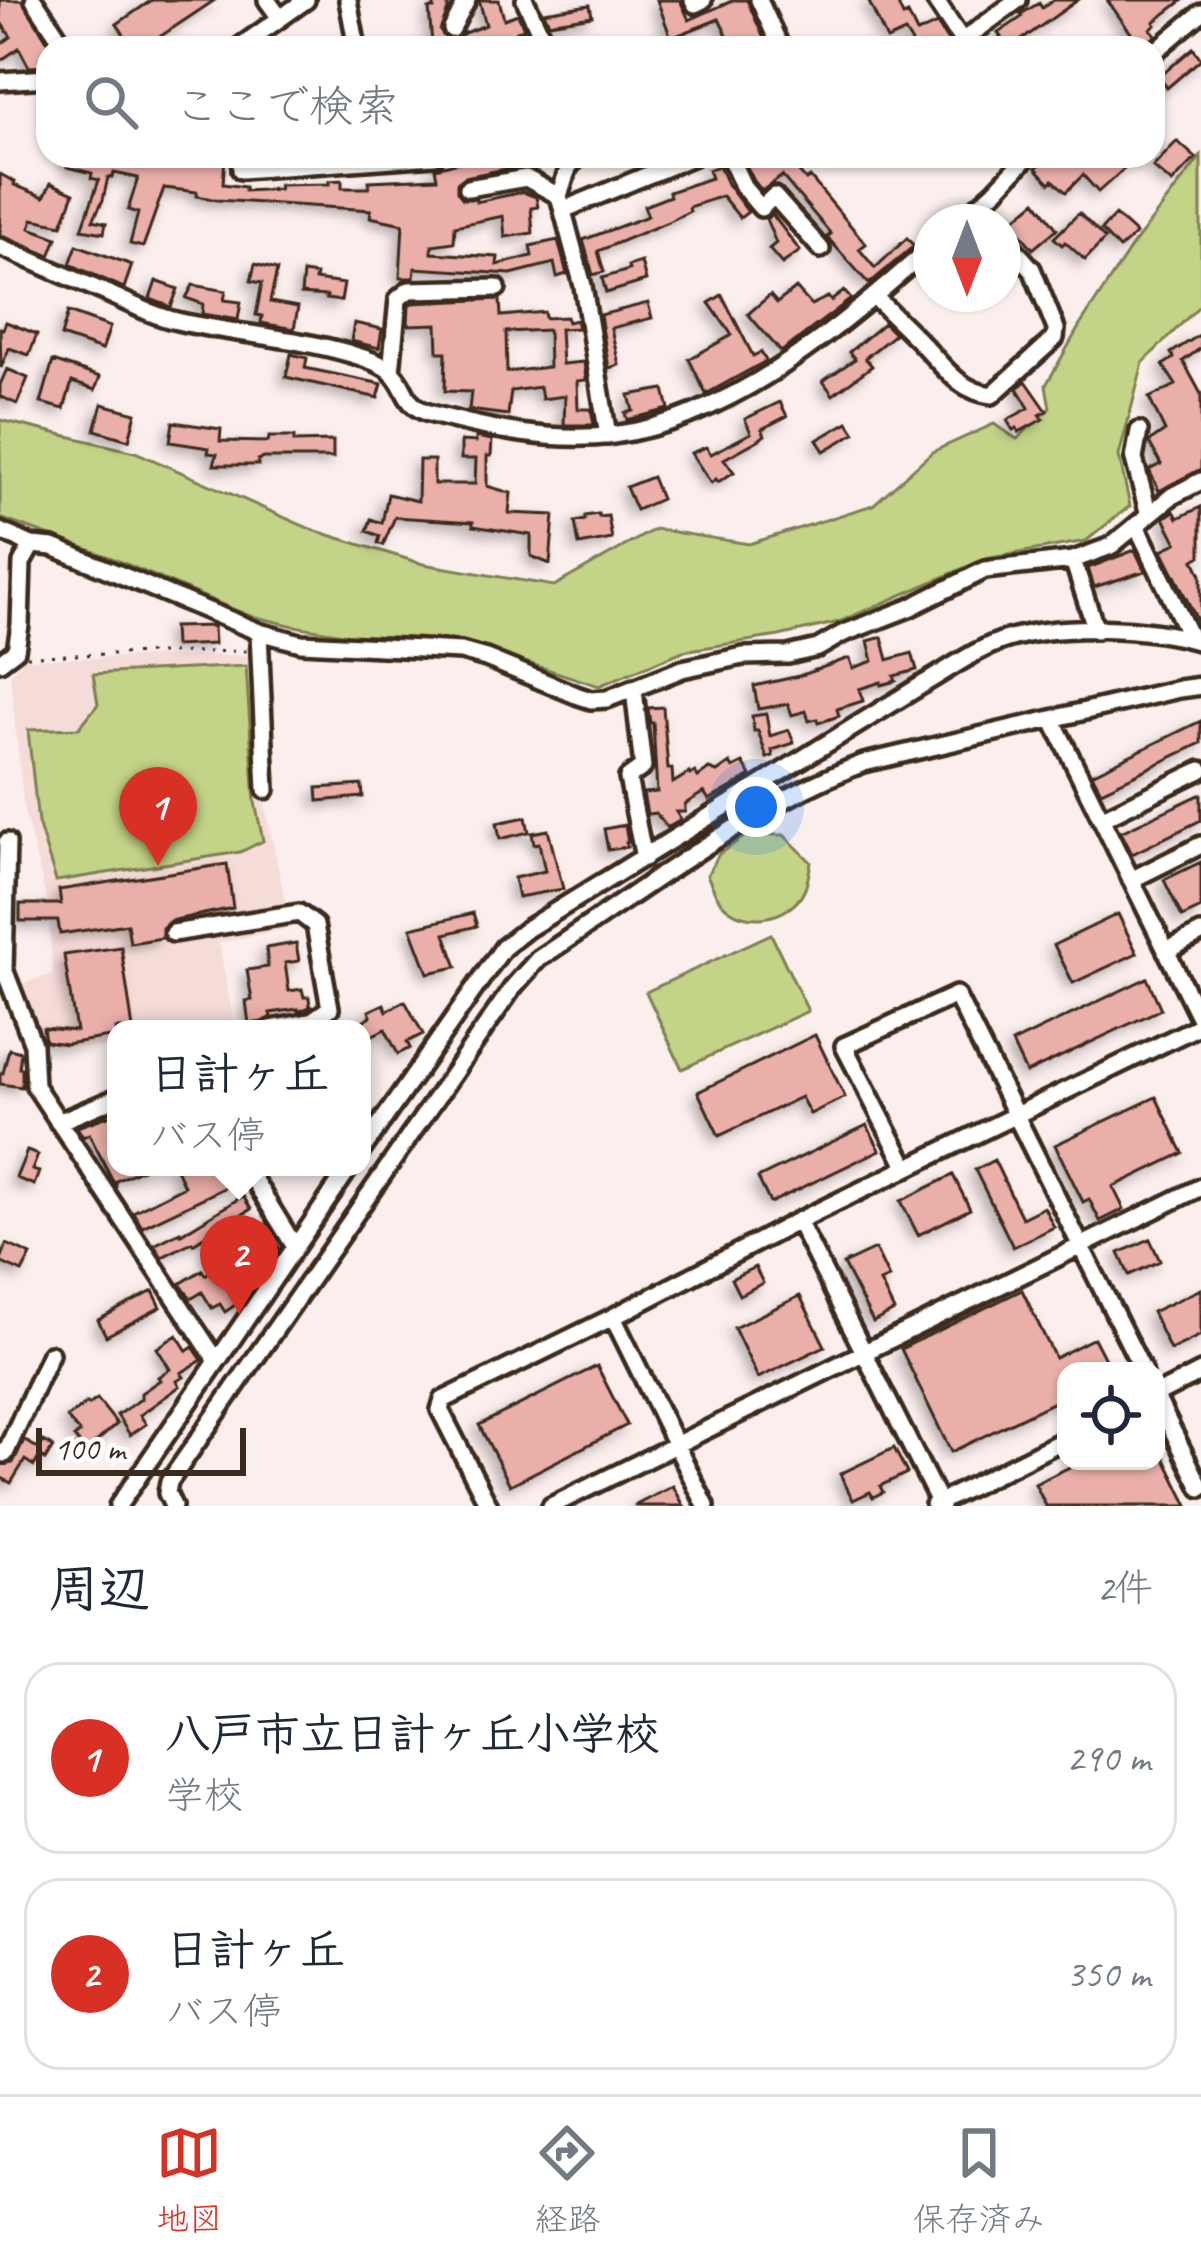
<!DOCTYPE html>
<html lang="ja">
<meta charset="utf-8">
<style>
body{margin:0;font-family:Caveat,"Klee One",sans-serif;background:#f2f2f3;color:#1f2937}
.controls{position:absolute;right:36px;bottom:36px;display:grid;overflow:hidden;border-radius:24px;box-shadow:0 3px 9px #0004}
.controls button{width:108px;height:108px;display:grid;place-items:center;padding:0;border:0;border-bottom:3px solid #e0e1e3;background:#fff;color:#1f2937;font:60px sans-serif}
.compass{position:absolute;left:913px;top:204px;width:108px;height:108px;border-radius:50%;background:#fff;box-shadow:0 3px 9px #0004;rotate:180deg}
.scale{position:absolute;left:36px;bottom:30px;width:210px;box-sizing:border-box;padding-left:12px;border:6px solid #3b2a1e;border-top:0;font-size:33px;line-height:42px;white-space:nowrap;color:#3b2a1e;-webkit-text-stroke:9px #fff;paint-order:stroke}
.you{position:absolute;left:756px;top:807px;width:42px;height:42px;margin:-30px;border:9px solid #fff;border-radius:50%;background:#1a73e8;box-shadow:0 0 0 18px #1a73e833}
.badge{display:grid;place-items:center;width:78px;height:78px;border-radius:50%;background:#d93025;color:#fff;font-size:39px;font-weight:700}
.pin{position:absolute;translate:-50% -99px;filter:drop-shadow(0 3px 6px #0008)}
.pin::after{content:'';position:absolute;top:63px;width:42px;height:36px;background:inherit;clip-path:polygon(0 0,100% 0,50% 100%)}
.popup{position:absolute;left:107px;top:1020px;width:264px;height:156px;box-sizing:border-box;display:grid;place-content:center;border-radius:24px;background:#fff;filter:drop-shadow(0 3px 9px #0005);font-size:39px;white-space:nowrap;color:#747a83}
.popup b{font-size:45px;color:#1f2937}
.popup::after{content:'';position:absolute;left:50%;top:100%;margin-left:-24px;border:24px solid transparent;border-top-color:#fff}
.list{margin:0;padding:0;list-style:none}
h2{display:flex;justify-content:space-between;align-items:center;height:156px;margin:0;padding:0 48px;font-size:51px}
h2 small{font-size:39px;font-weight:400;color:#747a83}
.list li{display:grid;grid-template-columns:78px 1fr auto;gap:36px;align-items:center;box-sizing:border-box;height:192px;margin:0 24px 24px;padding:0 24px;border:3px solid #e0e1e3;border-radius:36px}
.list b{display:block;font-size:45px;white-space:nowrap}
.list p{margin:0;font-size:39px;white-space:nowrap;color:#747a83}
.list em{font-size:39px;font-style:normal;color:#747a83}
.icon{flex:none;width:66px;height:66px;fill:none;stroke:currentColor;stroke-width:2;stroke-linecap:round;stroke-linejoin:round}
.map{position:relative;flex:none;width:1201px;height:1506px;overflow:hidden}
.search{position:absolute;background:#fff;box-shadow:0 3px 9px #0004;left:36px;right:36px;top:36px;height:132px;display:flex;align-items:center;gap:30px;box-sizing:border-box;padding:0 42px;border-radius:36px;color:#747a83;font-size:45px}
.sheet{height:588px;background:#fff}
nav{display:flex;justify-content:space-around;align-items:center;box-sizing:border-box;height:168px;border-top:3px solid #e0e1e3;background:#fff;font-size:33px;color:#747a83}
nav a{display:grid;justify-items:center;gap:6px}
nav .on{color:#d93025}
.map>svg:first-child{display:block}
.built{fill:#f6dcd9}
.green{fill:#c3d488;stroke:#7f7f53;stroke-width:3}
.building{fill:#eaafa9;stroke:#3b2a1e;stroke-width:3;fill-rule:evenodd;filter:url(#shadow)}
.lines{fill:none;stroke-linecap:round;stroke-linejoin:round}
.minor-casing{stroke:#3b2a1e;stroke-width:24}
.path{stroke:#3b2a1e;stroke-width:3;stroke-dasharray:3 9;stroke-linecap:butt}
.minor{stroke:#fff;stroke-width:15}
</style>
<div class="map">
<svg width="1201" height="1506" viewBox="0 0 1201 1506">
<defs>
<filter id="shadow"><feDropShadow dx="-5.5" dy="5.5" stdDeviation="6" flood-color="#0004"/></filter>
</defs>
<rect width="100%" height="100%" fill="#fbefee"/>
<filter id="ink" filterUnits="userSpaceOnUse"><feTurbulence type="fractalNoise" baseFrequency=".00833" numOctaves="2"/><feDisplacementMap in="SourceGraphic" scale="24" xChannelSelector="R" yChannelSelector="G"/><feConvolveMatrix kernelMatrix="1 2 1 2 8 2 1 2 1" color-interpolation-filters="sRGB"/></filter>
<g filter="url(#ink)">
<path class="built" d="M254,655l8,136 29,137 -72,15 16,86h-119v20l-78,-6 -21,-58 36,-11 -6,-73 -23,-89 -14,-137 13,-16z"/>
<path class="green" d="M1201,156v148l-58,59 -24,93 11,50 -44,35 -101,18 -146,63 -60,14 -96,15 -84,35 -136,-44 -89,-3 -80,-13 -47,-11 -138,-58 -109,-39v-98l135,32 178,78 110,34 131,22 101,-57 94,15 124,-39 59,-53 62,-28 23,15 33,-31 -4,-23 33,-58 53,-81z
M246,666l9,136 8,39 -23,11 -184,29 -18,-58 -10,-93 51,-2 19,-24 -5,-30z
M747,835h37l27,27c-2,9 -3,21 -7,29 -14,30 -62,37 -83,11 -6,-7 -10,-19 -14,-27l12,-21z
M771,934l37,77 -126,58 -36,-77z"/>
<path class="building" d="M0,0h22l30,48h-4v18l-19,1 -10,-19 -19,13v-16l11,-8 -11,-16z
M152,0h63l-72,48 -8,-10 -6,4 -12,-18z
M479,0h20l5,19 14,-5 6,15 -7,2 8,17h-100l7,-4 -3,-35h5v-5l14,-1v7l-8,21 6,8 8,2 10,-8 22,-8z
M657,0h23l9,20 45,-20h13l21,48h-35l-14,-29 -48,19z
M868,0h28l7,16 5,-2 9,19 20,-9 12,19 -7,5h-27l-10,-16 -18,8z
M1054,0h24l-68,48h-27l18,-11 -3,-4 24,-16 -1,-3 18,-11 3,5z
M1107,0h76l-29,22 2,3 -5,4 5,6 -14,13h-7l-9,-12 5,-3z
M590,5l2,11 -43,7 -5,-11z
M1193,48l8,11 -34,29 -8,-11z
M1177,141l19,17 -24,25 -19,-16z
M70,156h48l-2,5 26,5v-2l31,3 2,-11h45l5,2 -2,26 22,3v4l34,-2v-4l50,-1v-3l13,-1v8h27v-7l68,-3 -2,-10 48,-12h25l3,12 -46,9 -8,6v8l6,8h13v3l47,-10 13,5 2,10 -7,1 2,25 -28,4 -2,-21 -48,10 -1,16 -22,3v8l66,4 -1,8 35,-9 -2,-10 28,-6 9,34 -10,3 -3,-14 -43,11 -96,-6 -1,10h-14l3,-54 -33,-7 1,-7 -154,-10 -20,-4v-4l-33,-4 -21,59 -13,-3 8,-31 -10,-3 10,-32 -24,-5 -2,5 -4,-1 -5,23 -10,20 13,3 -2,10 -22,-4 17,-49 -8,-2 1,-5 -25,-6z
M761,156h24l21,24 4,-3 56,67 -7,5 16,19 32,-30 7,8 -45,38 -42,-47 4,-3 -49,-58 -20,15 -8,-10 -9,-18z
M1049,156h63l12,13 -26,23 -15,-17 -17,17 -13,-12 -3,3 -14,-15z
M719,166l8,18 21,28 -8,6 -18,-22 -33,11 1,4 -22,11 -70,29 6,21 -11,3 -10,-35 65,-24 -4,-10 26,-10 -1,-4 42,-14 -3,-8z
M0,174l15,8 -1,3 30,12 7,-14 23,10 -12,32 -29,-6 -3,9 27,10 -7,18 -50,-21z
M1036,201l21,28 -24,20 -22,-27z
M1079,213l26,26 -20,21 -20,-18 -3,3 -8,-7z
M772,214l28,37 -18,13 -13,-15 7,-6 -10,-24z
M1115,215l21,19 -17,15 -18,-19z
M77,245l55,20 -8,23 -54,-24z
M641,262l5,19 -40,12 -4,-15 27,-8 -1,-4z
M255,264l22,6 -7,32 28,5 -4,22 -33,-6 1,-7 -6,-1 6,-32 -11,-2z
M303,273l13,2 -1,5 29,4 -3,17 -15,-2 1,-3 -26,-2z
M156,281l22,8 -7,18 -21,-8z
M193,285l33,6 -2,9 17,2 -3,18 -36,-6 1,-10 -17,-6z
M796,288l15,17 17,-8 3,4 13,-10 7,8 -70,53 -33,-38 22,-19 7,8z
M722,295l31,61 8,-4 5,9 -60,33 -17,-35 43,-24 -23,-32z
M500,299l1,17 43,-4 1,6 21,-1 2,5 8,-2 2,8 -18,1 2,35 22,-2 2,18 -9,1 1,28h13l3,16h-30l1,-29 -23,3 -2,-12 -29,4 -3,24 -39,-5 2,-18 -26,-1 1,-39h-8l-1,-28 -29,1 1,-20 3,-2zM548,330l1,37 -42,5 -1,-40z
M648,303l4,15 -41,10 8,37 -10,3 -9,-53z
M68,312l42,15 -8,23 -41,-14z
M6,322l31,12 -8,21 -20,-7 -8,20 -1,-40 3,1z
M354,323l28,6 -3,19 -28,-7z
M884,323l11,11 -30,24 7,8 -39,29 -10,-14 32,-22 -6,-7z
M1201,334v14l-18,13 18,33v75l-42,22 -10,-21 12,-6 -12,-22 16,-11 -16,-33 27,-13 -13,-20 11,-7 -3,-5z
M291,354l16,4 -2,10 77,16 -4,14 -92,-21z
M53,361l47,16 -5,13 -23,-8 -8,27 -23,-6z
M7,369l21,9 -11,26 -17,-8v-11z
M1026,381l21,30 -7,4 3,4 -24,13 -2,-4 -4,2 -6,-10 22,-12 -12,-20z
M664,389l5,20 -42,11 -2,-7 8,-2 -4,-16z
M780,402l7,14 -25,13 3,6 -5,4 -36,20 10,13 -16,10 -2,-3 -5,4 -20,-30 15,-6 5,7 40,-21 -6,-14z
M102,404l34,9 -7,27 -34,-10z
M173,422l48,7 -1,12 48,1 1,-5h25v5l39,-1v17h-70l-5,2v5h-44l3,-11 -9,-1 1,-5 -39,-6z
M848,422l7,11 -31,18 -7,-11z
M476,437l16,3 -1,16h-4v30l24,7 -2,20 45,2 -4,49 -19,-8v-21l-58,-9v-4l-78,-5 -12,28 -5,-2 2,-7 -13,-5 4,-12 11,4 6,-29 30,7 1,-41h15v24h41l1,-25h-15v-18l15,1z
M652,477l9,22 -25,11 -10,-23z
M1201,507v49l-7,4 7,15v53l-39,-78 15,-7 -13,-25 10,-7 4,7z
M598,514l1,3 9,-1 4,23 -33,6 -4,-23 10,-2v-4z
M1135,550l10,21 -51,16 -6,-19z
M213,626l1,18 -40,2 -1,-19z
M882,637l6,23 24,-7 5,17 -23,6 2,5 -15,4v-3l-22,7 4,12 -26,8 2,7 -21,7 -1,-4 -8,2 -3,-10 -14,4 -4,-11 -30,5 -4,-23 45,-10 47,-17h4l3,9 20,-7 -5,-20z
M663,707l5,62h4l1,14 16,-10 1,2 5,-3 3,5 11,-8 8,3 13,-9 3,5 10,-5 8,13 -42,24 -5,-8 -19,12v8h-9l5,8 -14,8 -11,-15 -9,1 -4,-21 14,-1 -4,-69h-3l-2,-15z
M766,714l4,22 19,-6 5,13 -22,7 1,6 -6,2 -9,-27h-4l-2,-15z
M1201,721v22l-100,48 -9,-17z
M362,785l1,12 -45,4 -1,-13z
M1201,794v26l-69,34 -11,-22z
M526,817l3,15 -29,7 -3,-16z
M625,825l3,17h-2l1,5 -19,3 -4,-21z
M548,830l15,59 -45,8 -4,-19 31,-7 -6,-28 -5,1 -2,-11z
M1201,862v46l-19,9 -18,-37z
M227,864l6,44 -63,13 -8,7v10l-32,5 -3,-19 -67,10 -2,-13h-38v-17h41l-2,-14z
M473,913l4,13 -32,8 12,33 -29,6 -17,-45z
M1118,914l19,39 -64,30 -19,-38z
M296,943l3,18 -14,2 4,28 13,-2 2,8h5l1,10 -12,5v-3l-28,4 1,4 -9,5 -13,2 -3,-23 6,-1 -5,-30 21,-3 -2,-19z
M121,947l12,82h-17v7l-50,8 -21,-3 -2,-13 33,3 -12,-76z
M1147,978l14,31 -135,64 -14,-30z
M405,1001l18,33 -16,8 3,6 -12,6 -13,-25 -16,8 -8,-15 10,-6 -2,-5 15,-7 3,7z
M815,1035l30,62 -35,17 -9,-17 -82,39 -21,-44z
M9,1049l12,3 -2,16h3v19l-22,-3v-11h3z
M1156,1097l27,56 -70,34 11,22 -24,12 -11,-22 -6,3 -28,-57z
M116,1113v54h31l-31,14v6l-27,-53 -6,3 -6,-10z
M867,1125l13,25 -110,53 -12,-25z
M27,1151l11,4 -6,15 7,2 -5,13 -18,-7z
M994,1160l28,58 22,-11 10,20 -41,20 -38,-77z
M175,1167h55l3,8 -8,4 3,7 -86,41 -9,-15 51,-26z
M953,1175l17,34 -52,26 -17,-34z
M243,1196l8,13 -26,17 2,4 -14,9 -3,-6 -17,11 -1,-2 -30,15 -8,-12 26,-13 1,2z
M266,1225l13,23 -19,12 4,6 -14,8 4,7 -6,3 2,4 -9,6 3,5 -19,13 -5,-8 -8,4 -10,-16 -11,7 -11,-15 22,-14 3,5 23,-15 -2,-3 21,-13 -3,-5z
M1150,1239l10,22 -31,14 -10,-22z
M7,1244l24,11 -9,17 -22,-10z
M875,1249l14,29 -9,4 14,29 -21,11 -30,-58z
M755,1267l8,16 -24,12 -8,-16z
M1201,1289v46l-31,15 -18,-38z
M1022,1290l33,68 39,-20 17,33h-45v25l-115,56 -50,-103z
M153,1291l8,16 -55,29 -8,-16z
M800,1296l25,50 -67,32 -24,-50z
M177,1335l10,16 6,-4 9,13 -21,13 3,4 -7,4 3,5 -40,29 6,9 -16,11 -13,-20 24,-16v-6l19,-13 -2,-3 12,-8 -13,-21z
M597,1366l30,59 -117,60 -31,-60z
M97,1399l20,25 -29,25h-4l-10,-12 6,-4 -13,-15 20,-15 2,2z
M24,1440l15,9 5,-8 9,6 -8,13 -5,-4 -6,10 -9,-6 -14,23 -11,-6v-12l13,-2z
M1156,1441l32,65h-142l-11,-22 47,-23h74z
M894,1448l13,25 -27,13 3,6 -10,5 -3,-5 -17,8 -13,-26z
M673,1486l11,20h-50z"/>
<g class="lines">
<g class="minor-casing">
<path id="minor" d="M34,0l32,48
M267,0l13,18
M348,0l9,48
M525,0l22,48
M693,0l2,4 8,-4
M759,0l22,48
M935,0l30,45
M452,29l15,-29
M962,41l56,-41
M238,48l68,-48
M1153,53l48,-40
M0,81l48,-3
M241,156v14l194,-14
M580,156l-11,10 -10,30 24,90 25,150
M729,156l15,32 17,20 13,-12 47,53
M468,188l58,-10 33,18
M983,202l11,20
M563,210l131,-54
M960,222l35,-31 33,-35
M0,247c36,15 73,32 109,47 22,10 45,22 68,27 56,13 116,16 171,32 13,4 32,9 42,18 19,16 11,35 42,43 56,15 122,29 181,21 122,-16 229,-110 318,-188
M874,296c16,17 33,32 49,49 21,22 36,46 69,50l63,-57 1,-9 -24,-60 -29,-33
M391,372l7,-73 11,-9 88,-2
M1139,431l-5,28 15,56
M1137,526l54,113
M0,531l32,14 21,2 206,85 42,11 160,8 25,7 90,37 15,5 16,-1 75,-30 61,-13 45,-1 30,-7 24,-14 67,-26 76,-38 88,-10 38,-14 61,-50 29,-15
M1073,560l23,70
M259,632l7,158
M0,662l16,-12 4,-25 2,-62 10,-18
M634,690l9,77 -15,11 16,80
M1052,719l149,302
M1101,819l100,-49
M7,842l-3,127 29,75 2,42 182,275
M1131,880l70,-35
M173,933l126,-20 16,12 15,83 -20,14 1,7
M1166,951l35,-18
M271,1029l39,-7
M58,1122l58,-24
M362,1150l141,-202 24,-19 398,-246c26,-15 53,-35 82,-44 54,-16 140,-13 194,3
M246,1167l49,80
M907,1168l-63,-122 112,-51 187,376
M798,1221l143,285
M613,1317l93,189
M1156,1395l45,-23
M1156,1397l45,91
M0,1451l5,3 45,-100
M934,1505l132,-66
M118,1506l232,-339
M173,1506l-6,-13 2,-11 345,-496 24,-27c102,-67 212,-153 326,-196l315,-74 22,-3
M489,1506l-49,-96 3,-10 170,-83 185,-96 403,-196
M551,1506l650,-319"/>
</g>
<path class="path" d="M27,656l219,-5"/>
<use href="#minor" class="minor"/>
</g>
</g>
</svg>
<div class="controls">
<button><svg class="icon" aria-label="locate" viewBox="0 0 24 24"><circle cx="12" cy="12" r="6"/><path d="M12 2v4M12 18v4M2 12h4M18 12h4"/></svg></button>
</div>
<svg class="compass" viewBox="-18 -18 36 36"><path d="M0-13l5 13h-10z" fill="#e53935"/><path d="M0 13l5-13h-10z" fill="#747a83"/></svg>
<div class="scale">100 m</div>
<div class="you"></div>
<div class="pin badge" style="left:158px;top:866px">1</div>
<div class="pin badge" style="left:239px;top:1314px">2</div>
<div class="popup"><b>日計ヶ丘</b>バス停</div>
<div class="search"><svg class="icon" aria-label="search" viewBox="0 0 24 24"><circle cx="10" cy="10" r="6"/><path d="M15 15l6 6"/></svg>ここで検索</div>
</div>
<section class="sheet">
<h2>周辺<small>2件</small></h2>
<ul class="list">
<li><span class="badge">1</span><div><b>八戸市立日計ヶ丘小学校</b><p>学校</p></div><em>290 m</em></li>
<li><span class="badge">2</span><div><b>日計ヶ丘</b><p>バス停</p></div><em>350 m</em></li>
</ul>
</section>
<nav>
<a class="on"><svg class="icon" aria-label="map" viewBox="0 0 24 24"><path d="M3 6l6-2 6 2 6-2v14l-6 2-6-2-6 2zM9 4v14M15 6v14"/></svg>地図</a>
<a><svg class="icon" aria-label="directions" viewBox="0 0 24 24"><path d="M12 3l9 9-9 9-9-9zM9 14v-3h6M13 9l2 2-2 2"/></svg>経路</a>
<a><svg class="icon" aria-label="saved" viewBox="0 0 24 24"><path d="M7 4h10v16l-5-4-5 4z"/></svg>保存済み</a>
</nav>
